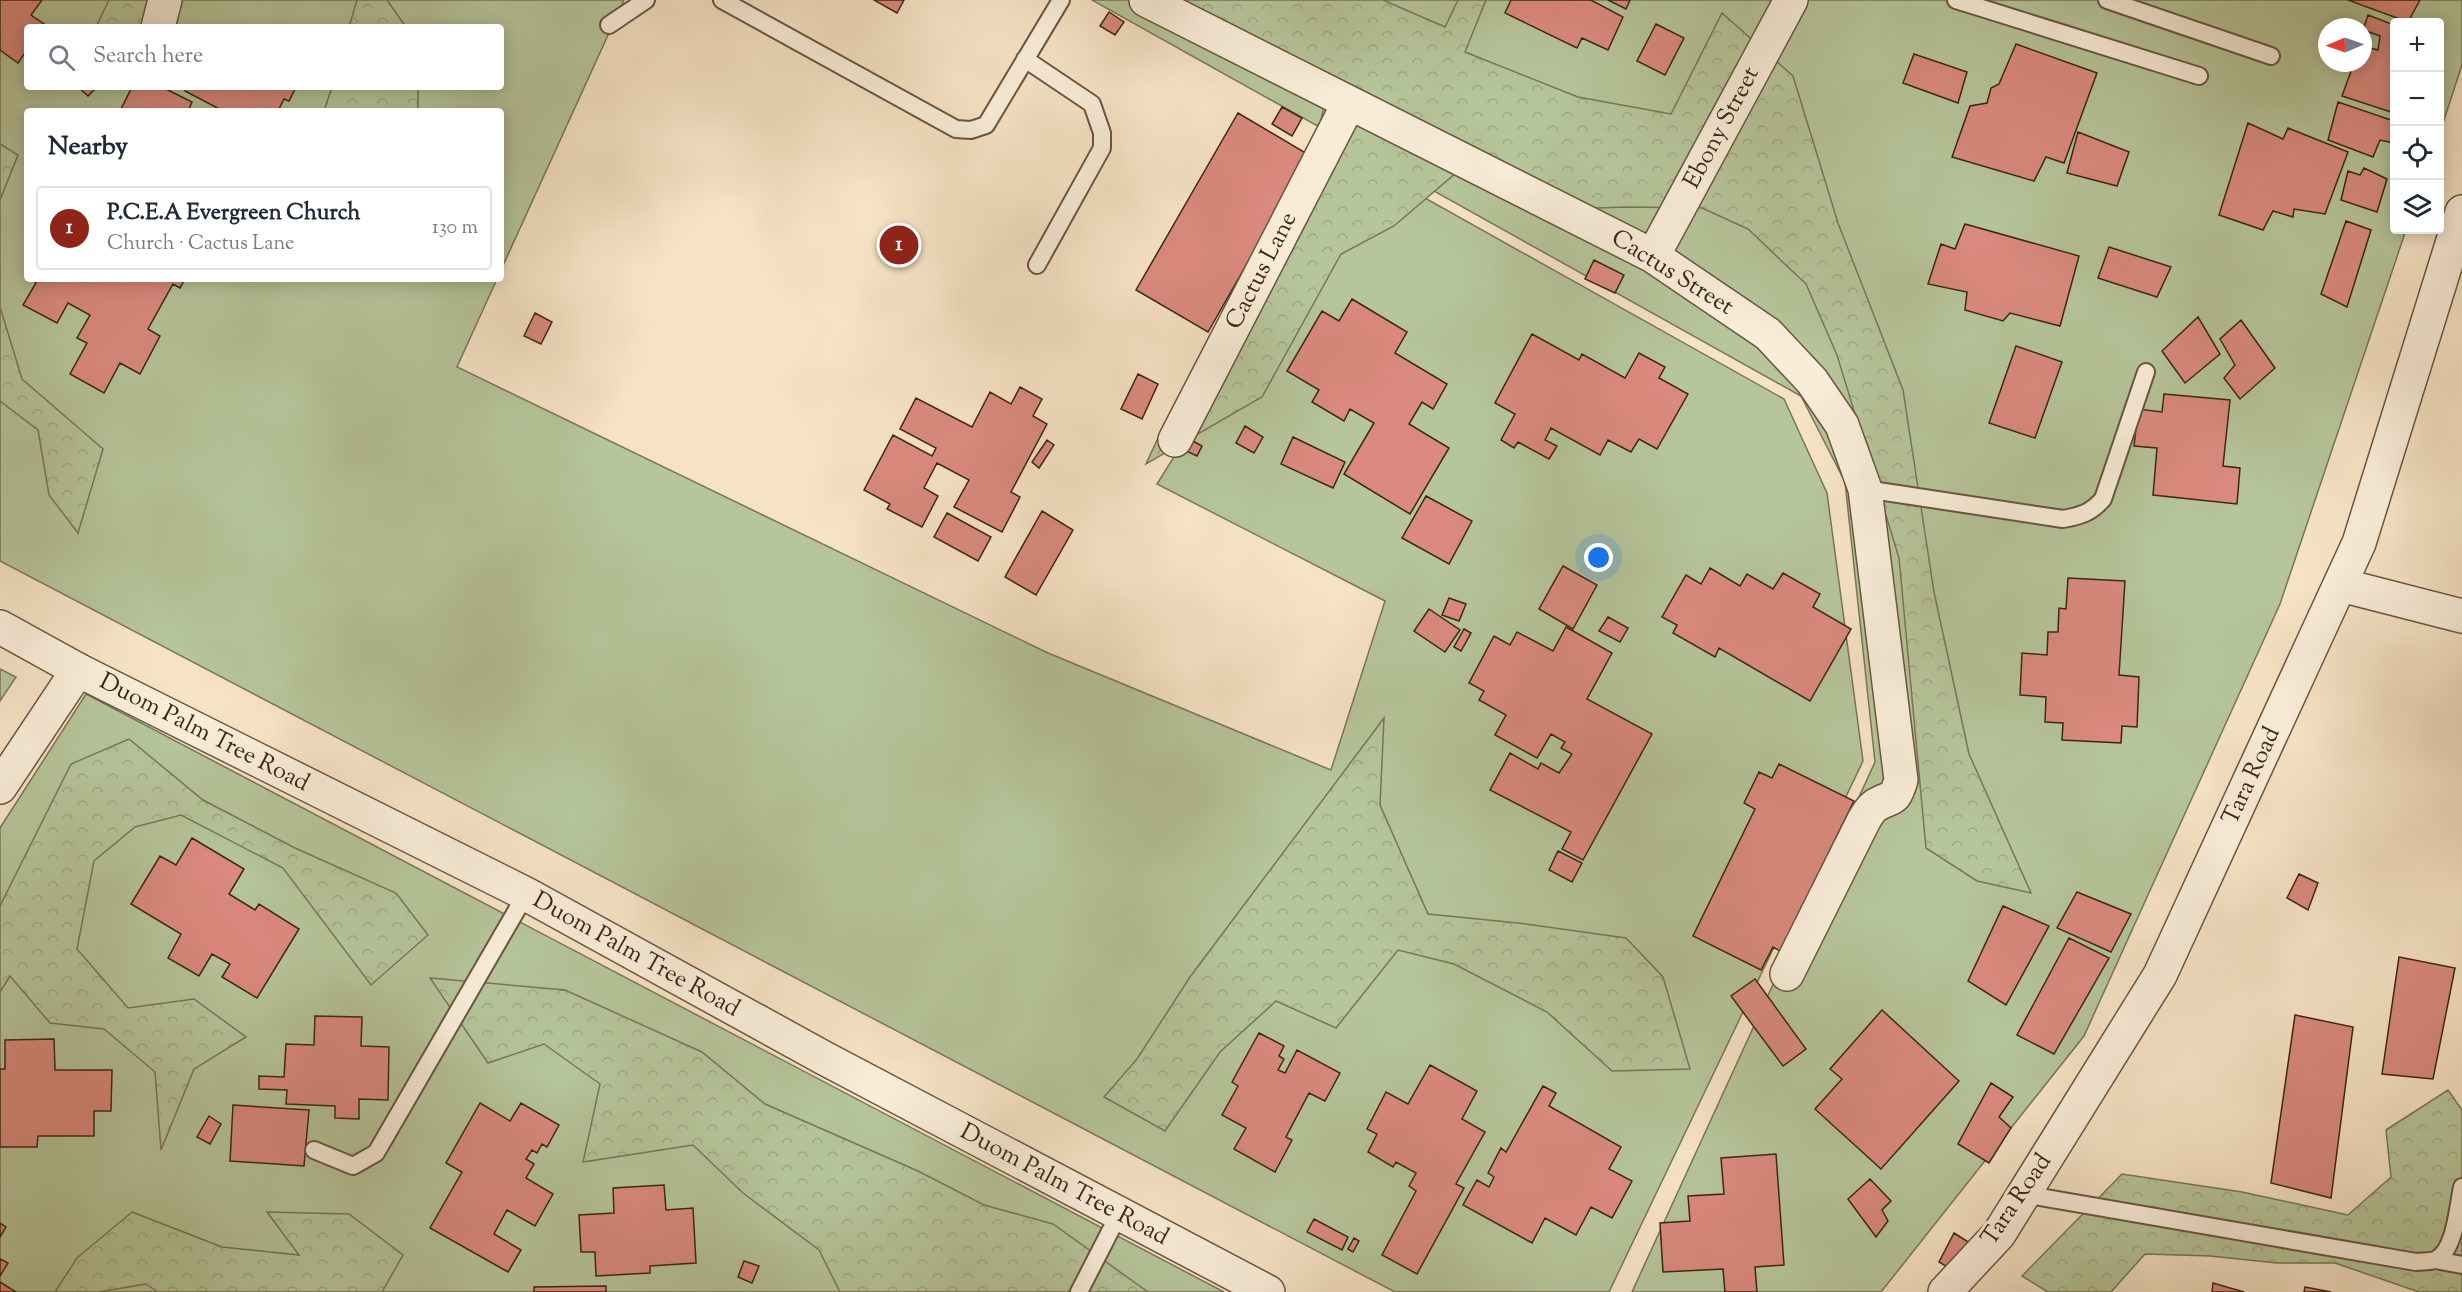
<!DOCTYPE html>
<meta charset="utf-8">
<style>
body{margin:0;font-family:"Sorts Mill Goudy",serif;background:#f6f6f7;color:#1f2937}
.controls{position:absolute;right:18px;top:18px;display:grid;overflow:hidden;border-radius:6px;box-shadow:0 3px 15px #0003}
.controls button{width:54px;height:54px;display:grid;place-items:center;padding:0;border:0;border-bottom:2px solid #e0e1e3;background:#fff;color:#1f2937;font:30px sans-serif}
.compass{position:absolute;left:2318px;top:18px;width:54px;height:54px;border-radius:50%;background:#fff;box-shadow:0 3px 15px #0003;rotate:268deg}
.you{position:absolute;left:1599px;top:558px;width:21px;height:21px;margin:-15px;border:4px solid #fff;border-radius:50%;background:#1a73e8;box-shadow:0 0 0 9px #1a73e833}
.badge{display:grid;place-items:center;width:39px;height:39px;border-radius:50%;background:#8f2418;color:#fff;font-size:20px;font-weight:700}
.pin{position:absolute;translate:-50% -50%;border:3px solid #fff;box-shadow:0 2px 6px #0006}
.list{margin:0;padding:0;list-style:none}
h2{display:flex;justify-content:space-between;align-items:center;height:78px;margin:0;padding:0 24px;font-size:26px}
h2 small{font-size:20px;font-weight:400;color:#747a83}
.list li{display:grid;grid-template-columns:39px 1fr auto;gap:18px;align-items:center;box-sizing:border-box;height:84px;margin:0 12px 12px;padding:0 12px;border:2px solid #e0e1e3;border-radius:6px}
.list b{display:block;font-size:22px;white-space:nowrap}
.list p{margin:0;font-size:20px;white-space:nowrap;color:#747a83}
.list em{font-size:20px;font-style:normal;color:#747a83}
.icon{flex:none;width:33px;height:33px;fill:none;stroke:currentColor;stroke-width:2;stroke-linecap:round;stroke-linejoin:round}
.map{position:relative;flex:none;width:2462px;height:1292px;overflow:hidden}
.search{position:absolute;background:#fff;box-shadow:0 3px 15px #0003;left:24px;top:24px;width:480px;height:66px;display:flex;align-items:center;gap:15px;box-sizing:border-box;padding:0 21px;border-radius:6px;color:#747a83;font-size:22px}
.panel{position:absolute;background:#fff;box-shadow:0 3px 15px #0003;left:24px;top:108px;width:480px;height:174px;border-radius:6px}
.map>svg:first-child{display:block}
.green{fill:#b6c59a;stroke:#787658;stroke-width:1.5;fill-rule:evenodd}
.forest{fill:url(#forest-crowns);stroke:#787658;stroke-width:1.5}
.building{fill:#da8a7e;stroke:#3a2616;stroke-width:1.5}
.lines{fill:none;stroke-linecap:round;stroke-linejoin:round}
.service-casing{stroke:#695542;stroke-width:20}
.minor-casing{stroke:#695542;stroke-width:36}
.tertiary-casing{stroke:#695542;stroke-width:36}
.service{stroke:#f9edd9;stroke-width:16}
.minor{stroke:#f9edd9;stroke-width:33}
.tertiary{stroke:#f9edd9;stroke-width:33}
.labels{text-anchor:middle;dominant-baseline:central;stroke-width:6;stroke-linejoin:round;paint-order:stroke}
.street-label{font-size:24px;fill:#3a2616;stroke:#f9edd9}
</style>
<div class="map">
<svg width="2462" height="1292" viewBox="0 0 2462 1292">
<defs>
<pattern id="forest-crowns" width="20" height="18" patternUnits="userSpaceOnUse" patternTransform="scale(1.5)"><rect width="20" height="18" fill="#b6c59a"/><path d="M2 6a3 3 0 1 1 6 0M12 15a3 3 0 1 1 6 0" fill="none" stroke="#9da984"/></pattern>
</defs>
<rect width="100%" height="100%" fill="#f6e3c5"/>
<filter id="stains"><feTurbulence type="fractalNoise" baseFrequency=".00333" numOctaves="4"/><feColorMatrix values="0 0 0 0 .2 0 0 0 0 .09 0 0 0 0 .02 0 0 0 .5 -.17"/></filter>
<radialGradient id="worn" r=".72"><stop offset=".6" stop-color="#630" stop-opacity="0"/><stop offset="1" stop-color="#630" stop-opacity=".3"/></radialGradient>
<path class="green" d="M0,0h624l-123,270v-159h-474v168h470l-40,88 591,286 283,117 54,-169 -228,-117 202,-323 425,238 43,94 36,268 -254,531h-214l-1395,-731zM27,27h474v60h-474z
M1092,0h1370v65l-22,67v-110h-46v208h12l-126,374 -196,432 -203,256h-249l243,-530 -30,-280 -44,-86zM2327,27h36v36h-36z
M0,669l16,8 -16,24z
M86,694l1138,598h-1224v-464z"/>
<path class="forest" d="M109,0h58l-13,27h-58z
M357,0h30l19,27h-57z
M1174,0h209l62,27 13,-27h28l-21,52 113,45 93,17 51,-101 71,63 45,147 65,167 31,202 35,162 62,139 -54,-12 -51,-33 -27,-290 -62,-203 -31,-71 -58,-55 -46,-21 -73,-1 -98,3 -75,-37 -62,53 -53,28 -79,143 -116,67 17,-37 135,-196 26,-125z
M332,87h86v24h-94z
M0,144l18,11 -18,45z
M0,307l22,72 81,70 -25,84 -29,-38 -11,-65 -38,-29z
M1384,718l-4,87 48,109 90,9 108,15 37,39 27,92 -78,2 -65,-59 -93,-48 -56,-14 -62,78 -60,-27 -56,51 -55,79 -61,-34 33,-38 53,-82z
M129,739l74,61 92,48 101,45 32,42 -57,50 -88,-117 -102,-53 -46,12 -41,34 -17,88 51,59 66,-9 52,38 -52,32 -33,81 -6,-78 -51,-43 -54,-6 -40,-47 -10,16v-86l71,-142z
M430,978l135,12 137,62 63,52 153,67 66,34 69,19 95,68h-308l-21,-42 -76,-57 -50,-48 -110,17 17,-78 -56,-40 -56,19z
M2448,1090l14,20v182h-43l-84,-29h-58l-67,-7 -65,-2 -34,38h-63l-26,-16 100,-102 120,18 106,23 43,-38 -5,-47z
M132,1212l90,35 77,8 -32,-43 82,2 54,41 -21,37h-224l-12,-8 -48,8h-43l22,-34z"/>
<path class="building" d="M0,0h42l-11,15 13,9 -2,3h-15v23l-9,13 -18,-13z
M874,0h30l-7,13z
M1511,0h80l32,17 -15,33 -26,-12 -5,10 -72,-35z
M1608,0h22l-4,9z
M2348,0h72l-12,22z
M1109,12l15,10 -9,13 -15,-9z
M2368,15l26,10v88l-52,-17 12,-33h9v-17l15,4 2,-14 -17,-6z
M1656,24l28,14 -19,37 -28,-14z
M2016,44l81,29 -33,90 -18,-6 -12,24 -82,-24 18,-51 17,-3 4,-15 8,-4z
M1914,54l53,18 -9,31 -55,-20z
M78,87h19l-9,9z
M132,87h30l30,15 -4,9h-68z
M187,87h109l-7,14 -5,-2 -6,12h-55l-38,-20z
M2338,102l56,19v22l-14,-3 -7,17 -45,-17z
M1282,107l20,11 -10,18 -20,-12z
M1238,113l71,42 -101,177 -72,-42z
M2248,123l35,16 5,-11 60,24 -23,62 -31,-5 -1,8 -20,-6 -10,19 -44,-15z
M2078,132l51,20 -12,34 -50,-13z
M2364,168l23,11 -10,33 -36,-12 7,-29 12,4z
M2346,221l25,9 -24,77 -26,-13z
M1965,224l114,32 -19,70 -50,-13 -7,8 -38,-11 2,-18 -39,-8 13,-40 14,5z
M2109,247l62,20 -14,30 -59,-19z
M1594,260l30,15 -9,18 -30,-14z
M185,279l-5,9 -7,-4 -25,45 12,7 -20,38 -20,-11 -16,30 -34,-19 17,-31 -10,-5 13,-23 -22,-12 -11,20 -34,-18 13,-22 -5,-4z
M1352,299l55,33 -12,21 52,31 -14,25 -11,-7 -13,22 40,24 -39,66 -66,-40 30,-51 -24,-14 -6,12 -32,-19 7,-12 -32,-19 35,-60 17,10z
M535,313l17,9 -11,22 -17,-8z
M2198,317l22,37 -35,29 -23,-32z
M2241,320l34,48 -35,31 -16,-21 11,-13 -15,-26z
M1532,334l47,26 3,-6 43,24 14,-25 26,14 -6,11 29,16 -31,55 -18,-10 -8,13 -23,-12 -8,15 -49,-27 -6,12 12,6 -8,13 -31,-17 -4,6 -13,-8 14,-26 -20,-11z
M2016,346l46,16 -27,76 -46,-15z
M1138,374l20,10 -16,35 -21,-10z
M1020,387l22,12 -9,17 14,8 -36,68 9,5 -18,35 -48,-25 15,-27 -32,-17 -13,25 14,8 -16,31 -35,-18 3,-5 -26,-14 29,-55 39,21 4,-8 -36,-19 16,-31 56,29 18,-35 21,12z
M2164,394l66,6 -7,66 17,2 -3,36 -84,-9 4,-47 -23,-2 4,-37 24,3z
M1245,426l18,11 -9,16 -18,-10z
M1293,437l52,25 -12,26 -52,-24z
M1189,439l13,7 -5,10 -13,-6z
M1047,440l7,5 -15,23 -7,-6z
M1426,496l46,25 -23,43 -47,-26z
M1042,511l31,19 -37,65 -31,-18z
M947,513l44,24 -13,24 -44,-24z
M1563,566l34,19 -24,44 -34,-20z
M1710,568l30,18 7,-12 26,15 10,-16 37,21 -7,13 38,22 -41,72 -91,-53 -4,9 -42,-24 4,-8 -15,-8 24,-42 15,9z
M2068,578l57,3 -6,94 20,2 -2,50 -15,-1 -1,17 -59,-3 1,-17 -18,-1 1,-25 -26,-2 2,-42 25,2 1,-23h10l1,-24 7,1z
M1449,598l17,6 -7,17 -17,-6z
M1429,609l31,21 -15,22 -31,-21z
M1608,617l20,11 -8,14 -21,-11z
M1566,627l46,26 -25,46 65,35 -69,126 -21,-11 9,-17 -81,-42 20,-37 28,16 3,-6 18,10 13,-19 -11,-6 4,-6 -14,-8 -14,24 -42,-23 11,-20 -27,-15 5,-9 -15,-8 25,-47 16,9 7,-13 36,19z
M1464,629l7,4 -10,18 -7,-4z
M1779,764l75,37 -74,150 -7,-4 -12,23 -68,-34 62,-127 -11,-6 15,-31 13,6z
M192,838l52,31 -15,25 26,16 4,-6 40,25 -42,69 -35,-21 8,-13 -18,-10 -13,22 -31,-18 13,-24 -50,-30 29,-48 16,9z
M1558,851l24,12 -10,19 -23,-12z
M2299,874l19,9 -10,27 -21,-12z
M2077,892l54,22 -20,38 -54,-24z
M2003,906l46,20 -43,79 -38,-24z
M2069,938l40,20 -55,96 -37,-19z
M2399,957l56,11 -22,111 -51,-5z
M1755,979l51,70 -23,17 -52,-70z
M1882,1010l77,71 -78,88 -66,-60 27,-30 -12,-10z
M2295,1015l58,12 -22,171 -60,-15z
M315,1016l47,1 -1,29 28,1 -1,53 -29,-1v20l-24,-1v-12l-49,-2 1,-14 -28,-1v-13l25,1 2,-33 28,1z
M1259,1033l25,13 -5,10 5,3 -6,11 7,3 12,-23 43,23 -15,28 -16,-8 -23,44 6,3 -17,32 -41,-23 12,-21 -24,-13 16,-29 -6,-4z
M54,1039l1,31h57l-1,41h-17v25h-56l-1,11h-37v-78h5v-29z
M1430,1065l47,26 -15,28 23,13 -29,52 8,4 -47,86 -35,-19 34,-64 -7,-5 7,-13 -20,-11 -3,5 -25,-15 9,-18 -10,-5 19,-37 22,12z
M1991,1083l22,14 -14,20 12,11 -22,35 -31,-19z
M1543,1086l13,7 -7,13 72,41 -12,22 23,12 -20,37 -21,-11 -15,28 -31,-17 -13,25 -69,-38 14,-25 12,7 5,-10 -6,-4 13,-25 5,4z
M480,1103l30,18 11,-18 38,22 -12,22 -5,-3 -5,9 -5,-3 -6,9 8,5 -8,14 27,16 -18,32 -28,-16 -13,24 27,16 -13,22 -78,-44 32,-56 -16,-9z
M233,1105l76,5 -5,56 -74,-5z
M209,1116l12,8 -11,20 -13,-7z
M1776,1154l8,111 -29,2 2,25h-32l-2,-23 -60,3 -3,-49 30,-2 -2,-25 36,-2 -3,-36z
M1870,1179l21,22 -9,9 6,11 -12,16 -28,-38z
M664,1185l2,25 27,-2 3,55 -46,3v7l-54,3 -1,-24h-14l-2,-37 35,-2 -1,-25z
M1314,1219l34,18 -6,13 -35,-18z
M0,1223l6,4 -6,10z
M1954,1233l16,10 -16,28 -15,-9z
M1354,1238l5,3 -6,11 -5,-3z
M0,1259l8,4 -8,13z
M744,1261l15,5 -7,17 -14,-6z
M0,1282l16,10h-16z
M2213,1283l31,9h-32z
M606,1286v6h-72v-5z
M2305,1287l26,5h-27z"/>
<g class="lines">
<g class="service-casing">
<path id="service" d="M722,0l234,129 15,1 15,-5 75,-125
M1956,0l243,76
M2107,0l164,56
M609,25l37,-25
M1025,59l67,45 10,29v15l-65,117
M1865,489l198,30c17,-3 28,-6 40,-20l43,-127
M314,1150l39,16 23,-13 150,-259
M2023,1194l393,68c5,-1 14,0 19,-2 20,-8 23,-54 27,-73
M2435,1260l27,5
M1079,1292l40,-78"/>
</g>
<g class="minor-casing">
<path id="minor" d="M1146,0l507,256 115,78 44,47 30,44 23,64 36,291c-7,23 -8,15 -25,25 -6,4 -9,10 -12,15l-77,154
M158,27l7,-27
M1653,256l138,-256
M1175,440l174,-337
M2341,585l121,31
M0,787l78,-117
M1945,1292l54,-58 161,-259 199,-432 103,-331"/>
</g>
<g class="tertiary-casing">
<path id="tertiary" d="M0,627l78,43 448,224 298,164 444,234"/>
</g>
<use href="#service" class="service"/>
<use href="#minor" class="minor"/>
<use href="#tertiary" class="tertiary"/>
</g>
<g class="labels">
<g class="street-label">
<text transform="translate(1722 128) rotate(-62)">Ebony Street</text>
<text transform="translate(1262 271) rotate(-63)">Cactus Lane</text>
<text transform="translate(1672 273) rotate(32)">Cactus Street</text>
<text transform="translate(204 733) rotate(27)">Duom Palm Tree Road</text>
<text transform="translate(2252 776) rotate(-65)">Tara Road</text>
<text transform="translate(636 955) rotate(29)">Duom Palm Tree Road</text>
<text transform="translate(1064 1185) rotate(28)">Duom Palm Tree Road</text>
<text transform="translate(2017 1200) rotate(-56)">Tara Road</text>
</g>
</g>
<rect width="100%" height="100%" filter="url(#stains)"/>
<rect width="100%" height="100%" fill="url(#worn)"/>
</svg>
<div class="controls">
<button>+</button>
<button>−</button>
<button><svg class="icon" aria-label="locate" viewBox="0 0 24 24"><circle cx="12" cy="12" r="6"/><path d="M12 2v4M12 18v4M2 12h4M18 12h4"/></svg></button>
<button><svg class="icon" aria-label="layers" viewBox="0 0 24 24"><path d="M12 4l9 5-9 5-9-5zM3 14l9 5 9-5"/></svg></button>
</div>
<svg class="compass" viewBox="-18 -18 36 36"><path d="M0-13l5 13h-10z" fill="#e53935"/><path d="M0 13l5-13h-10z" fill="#747a83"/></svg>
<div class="you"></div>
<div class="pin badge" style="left:899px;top:245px">1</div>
<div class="search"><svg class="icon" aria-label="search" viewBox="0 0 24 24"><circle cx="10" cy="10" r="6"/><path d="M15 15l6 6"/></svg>Search here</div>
<section class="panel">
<h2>Nearby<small></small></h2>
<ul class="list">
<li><span class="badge">1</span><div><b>P.C.E.A Evergreen Church</b><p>Church · Cactus Lane</p></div><em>130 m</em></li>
</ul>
</section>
</div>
